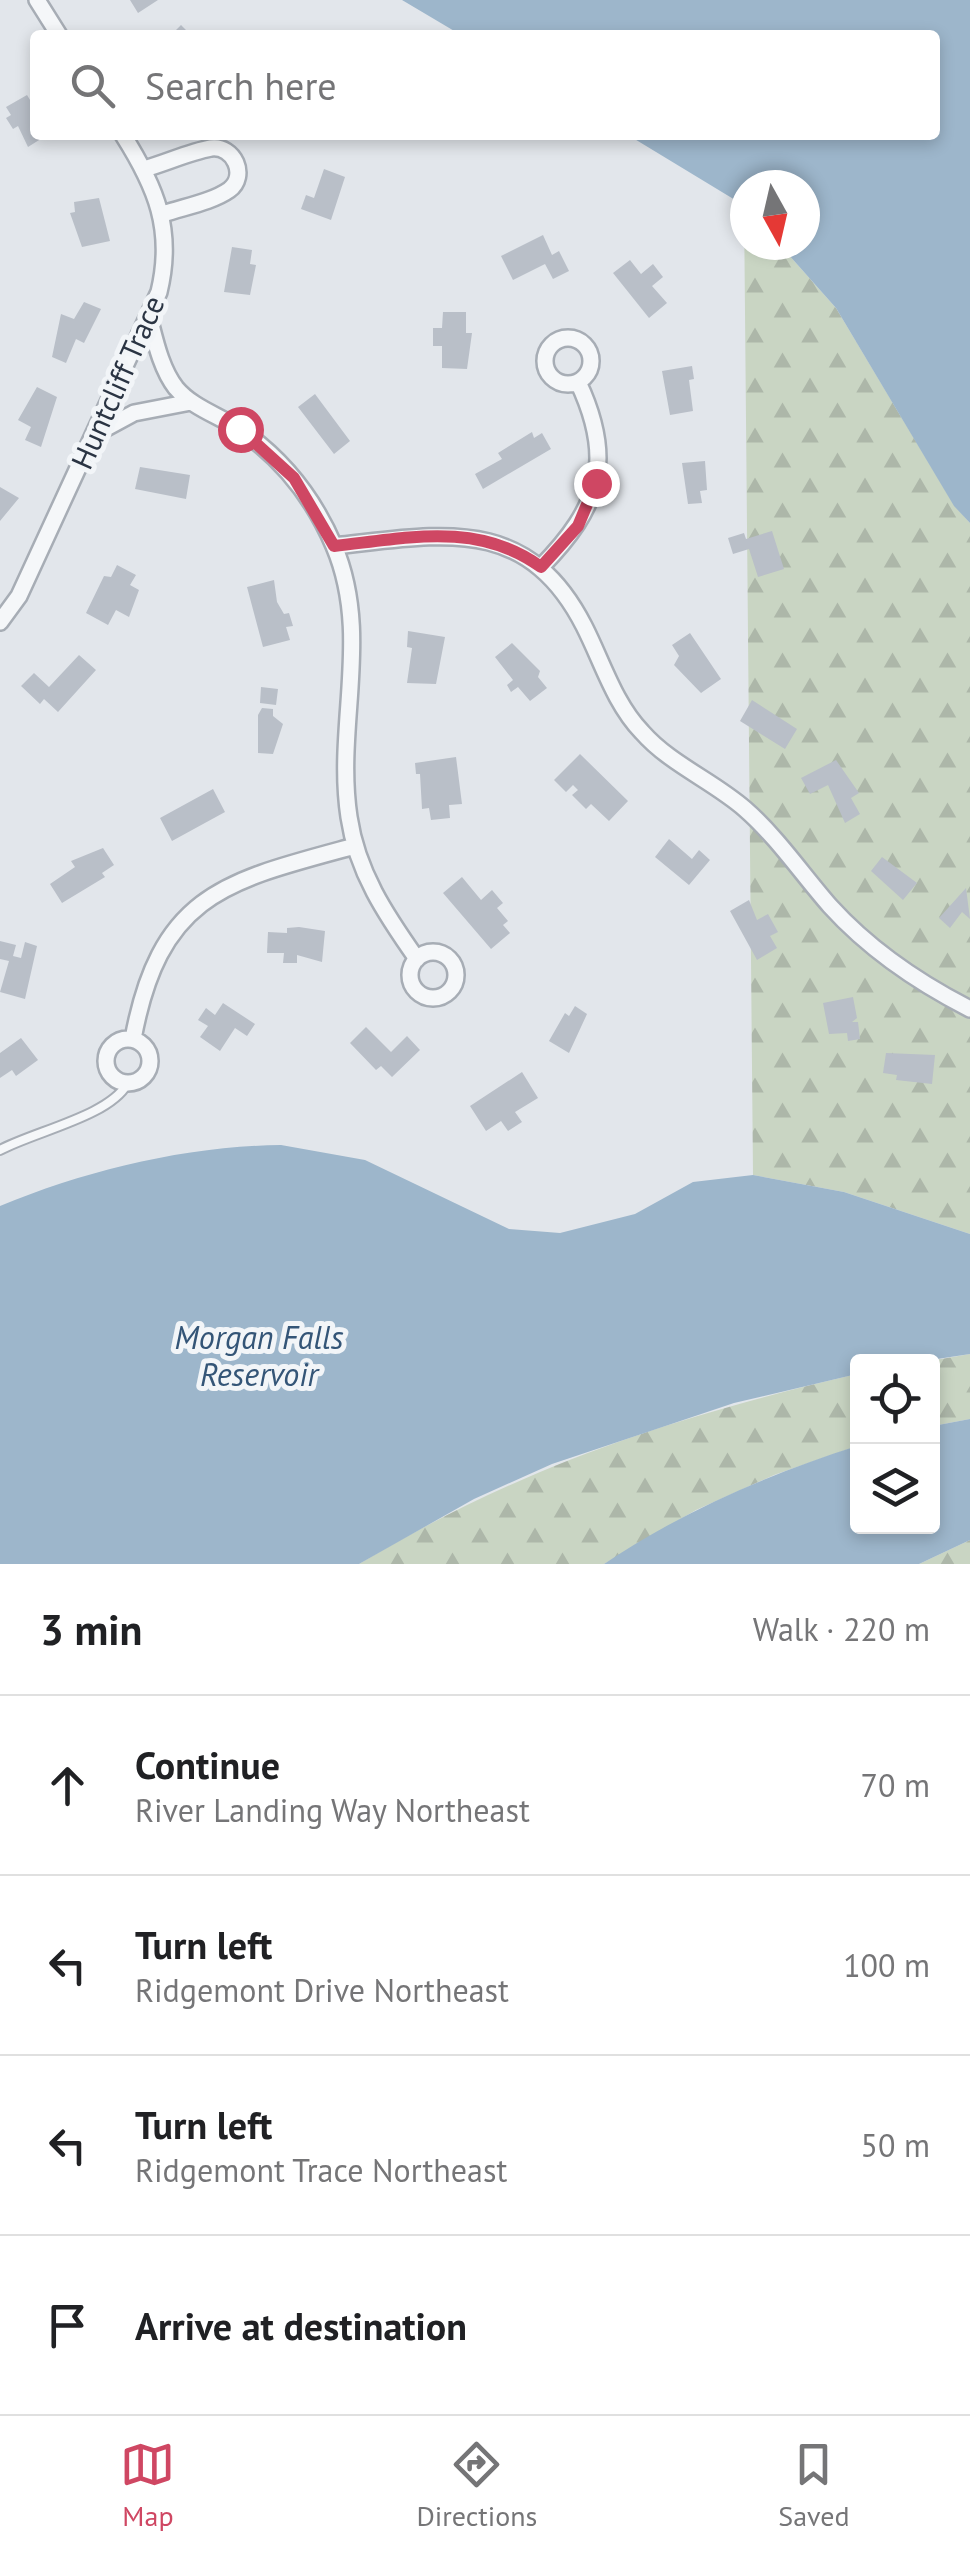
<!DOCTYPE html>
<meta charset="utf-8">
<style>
body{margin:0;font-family:"PT Sans",sans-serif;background:#f6f6f6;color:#202124}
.controls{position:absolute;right:30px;bottom:30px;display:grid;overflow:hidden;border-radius:10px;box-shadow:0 5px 15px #0003}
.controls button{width:90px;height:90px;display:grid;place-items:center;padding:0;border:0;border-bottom:2px solid #e0e0e0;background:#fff;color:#202124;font:50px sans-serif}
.compass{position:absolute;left:730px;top:170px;width:90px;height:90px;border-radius:50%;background:#fff;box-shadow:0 5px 15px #0003;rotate:172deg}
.stop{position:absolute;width:30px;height:30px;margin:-22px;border:8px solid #cf4763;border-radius:50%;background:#fff}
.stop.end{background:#cf4763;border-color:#fff;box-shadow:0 2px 10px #0008}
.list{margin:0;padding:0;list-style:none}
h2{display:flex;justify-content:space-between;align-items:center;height:130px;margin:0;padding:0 40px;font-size:42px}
h2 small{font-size:32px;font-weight:400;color:#757577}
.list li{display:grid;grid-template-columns:65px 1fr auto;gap:30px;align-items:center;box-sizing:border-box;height:180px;padding:0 40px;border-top:2px solid #e0e0e0}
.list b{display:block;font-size:38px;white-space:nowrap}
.list p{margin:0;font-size:32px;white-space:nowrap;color:#757577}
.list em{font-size:32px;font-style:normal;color:#757577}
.icon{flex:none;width:55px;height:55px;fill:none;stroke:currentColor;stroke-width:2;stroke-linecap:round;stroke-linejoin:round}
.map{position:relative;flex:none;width:970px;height:1564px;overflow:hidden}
.search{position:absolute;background:#fff;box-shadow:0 5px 15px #0003;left:30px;right:30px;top:30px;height:110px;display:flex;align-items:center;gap:25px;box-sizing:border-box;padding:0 35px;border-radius:10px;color:#757577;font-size:38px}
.sheet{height:850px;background:#fff}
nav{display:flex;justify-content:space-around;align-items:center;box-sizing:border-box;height:140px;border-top:2px solid #e0e0e0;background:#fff;font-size:28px;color:#757577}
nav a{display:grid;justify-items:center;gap:5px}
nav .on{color:#cf4763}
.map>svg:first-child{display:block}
.forest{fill:url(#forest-firs)}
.water{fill:#9db6cb}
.building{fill:#b9bfc8}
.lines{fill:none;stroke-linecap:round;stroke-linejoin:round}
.service-casing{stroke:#a7adb5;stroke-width:12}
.minor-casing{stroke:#a7adb5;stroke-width:20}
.service{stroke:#f5f7f9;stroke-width:8}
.minor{stroke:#f5f7f9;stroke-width:15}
.route{stroke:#cf4763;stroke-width:12}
.labels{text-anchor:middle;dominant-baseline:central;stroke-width:10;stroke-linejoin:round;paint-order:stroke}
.street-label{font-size:30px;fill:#2a3443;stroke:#f2f5f8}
.water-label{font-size:32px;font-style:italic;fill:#345577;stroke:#f2f5f8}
</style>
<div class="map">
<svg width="970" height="1564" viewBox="0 0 970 1564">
<defs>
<pattern id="forest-firs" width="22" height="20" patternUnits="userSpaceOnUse" patternTransform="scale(2.5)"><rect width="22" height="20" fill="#c9d5c3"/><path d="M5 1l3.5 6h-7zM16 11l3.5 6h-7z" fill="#adb7a9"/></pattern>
</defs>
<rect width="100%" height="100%" fill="#e2e6eb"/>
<path class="forest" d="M744,205l1,40h35l56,63 118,197 16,18v711l-126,-42 -91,-17z
M970,1354v65l-37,7 -1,-64h-8z
M857,1374v72l-83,29 -78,35 -92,54h-245c163,-98 314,-147 498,-190z
M970,1540v24h-51z"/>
<path class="water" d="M402,0h568v523l-16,-17 -118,-198 -56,-63h25v-60h-60v21l-117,-71h307v-100h-474z
M281,1145l84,15 144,69 51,4 75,-19 58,-32 60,-7 91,17 126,42v120l-46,7 -66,1 -1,12 -123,29 -182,61 -78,35 -115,65h-359v-358c87,-36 187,-60 281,-61z
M970,1419v121l-51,24h-315c77,-52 165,-90 253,-118l1,80h74l1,-100z"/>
<path class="building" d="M130,0h28l-20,13z
M181,25l10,10h-20z
M27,95l8,13v27h12l-19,12 -10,-21 -5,3 -7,-11 5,-3 -5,-8z
M324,169l21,8 -14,43 -30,-11 5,-14 8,3z
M99,198l11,43 -28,6 -12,-34 5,-1 -1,-10z
M543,235l9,20 7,-4 10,20 -16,8 -8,-15 -32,16 -12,-24z
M232,247l20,3 -2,14 6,1 -6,30 -26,-3z
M630,260l11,14 12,-10 10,13 -11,9 15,17 -18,15 -36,-45z
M84,302l17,7 -17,34 -8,-4 -10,24 -14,-6 9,-43 13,5z
M443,312h23v21h6l-5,36 -25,-1v-22h-9v-18h9z
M692,366l2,13 -5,1 4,31 -23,4 -8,-44z
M37,387l20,10 -16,50 -16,-7 6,-13 -13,-7z
M315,394l35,47 -16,13 -36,-47z
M532,432l2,6 8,-5 9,16 -68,40 -8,-15 27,-15 -4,-6z
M705,461l2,29 -7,1 2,12 -14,1 -6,-41z
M140,467l50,8 -4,24 -51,-10z
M0,487l19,11 -19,23z
M772,531l12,38 -26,8 -9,-28 -16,5 -5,-16 16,-5 2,6z
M117,565l19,10 -6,10 9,5 -10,27 -13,-7 -8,15 -22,-12 18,-37 7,1z
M274,580l3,22 7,12 5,-1 4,13 -7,1 4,13 -27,7 -16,-60z
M408,631l37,6 -9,47 -29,-1 5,-35 -5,-1z
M690,633l31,46 -20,14 -27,-28 5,-9 -7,-11z
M512,643l28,28 -2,6 9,11 -17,13 -12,-14 -7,5 -4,-7 6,-5 -18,-23z
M79,655l17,15 -38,42 -14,-13 -4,5 -19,-18 13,-13 15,14z
M261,687l17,2 -2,16 -16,-2z
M752,700l45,29 -12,20 -45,-28z
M262,708l11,1v7l10,8 -10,30 -15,-1v-38z
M580,754l48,47 -19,20 -18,-17 -5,5 -14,-14 6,-5 -5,-5 -7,7 -12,-12z
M456,757l6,47 -13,1 1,13 -19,2 -2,-12 -7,1 -2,-35h-4l-1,-11z
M836,760l23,33 -8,5 9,16 -15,9 -17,-38 -18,9 -9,-16z
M213,789l12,23 -53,29 -12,-23z
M669,839l23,20 7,-9 11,10 -21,25 -34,-28z
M103,848l11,17 -12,8 3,4 -43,26 -12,-19 25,-17 -4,-6z
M882,857l35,26 -14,17 -32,-29z
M462,877l19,23 11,-10 11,13 -6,5 11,13 -5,4 7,8 -19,16 -48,-56z
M966,888l4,31 -8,-7 -12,16 -11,-10z
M749,900l8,20 11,-6 10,18 -8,4 7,12 -20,12 -27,-49z
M299,927l26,4 -3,31 -25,-7v8h-14l1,-10h-17l1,-21 19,1v-5z
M0,941l16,4 -3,11 8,2 4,-16 12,4 -12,53 -25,-7 9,-31 -9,-2z
M853,997l4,21 -5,4h6l2,17 -12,2 -1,-8 -18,1 -6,-31z
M223,1003l32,21 -8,12 -12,-8 -15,23 -20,-14 8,-11 -10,-6 8,-12 9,7z
M575,1006l12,8 -18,39 -20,-12 16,-28 4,3z
M366,1027l25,25 16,-16 13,14 -28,27 -11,-11 -5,4 -26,-27z
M21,1038l17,22 -22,16 -4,-6 -12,8v-25z
M886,1053l49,2 -3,29 -36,-4 1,-5 -14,-2z
M522,1072l16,26 -23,14 7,10 -14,9 -7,-10 -15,10 -16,-25z"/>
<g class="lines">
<g class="service-casing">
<path id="service" d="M0,1150c36,-19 109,-34 127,-66"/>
</g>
<g class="minor-casing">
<path id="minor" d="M37,0l22,35
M144,169c22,-6 45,-17 67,-21 23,-3 37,28 18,42 -17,12 -46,17 -66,24
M149,317c6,23 12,52 27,71 17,20 42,27 63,41 43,29 75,70 95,117 38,90 1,179 15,271 8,55 37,98 68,142
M545 361a23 23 0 1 1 46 0a23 23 0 1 1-46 0Z
M97,433l37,-20 57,-11
M334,546c106,-11 192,-33 250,80 18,35 30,77 58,106 28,32 71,49 103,77 32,28 57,65 85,97 39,43 89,77 140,103
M541,567c59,-60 74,-107 37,-185
M0,622l19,-26 140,-304c15,-62 -3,-105 -36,-157
M410 975a23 23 0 1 1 46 0a23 23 0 1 1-46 0Z
M106 1061a22 22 0 1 1 44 0a22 22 0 1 1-44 0Z
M133,1039c27,-146 93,-158 222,-193"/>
</g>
<use href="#service" class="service"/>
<use href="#minor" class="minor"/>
</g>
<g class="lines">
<path class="route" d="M240,429l54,49 40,68c73,-8 144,-25 207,21l37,-41 18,-43"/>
</g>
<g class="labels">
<g class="street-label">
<text transform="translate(117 382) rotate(-66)">Huntcliff Trace</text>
</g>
<g class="water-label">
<text x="259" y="1337">Morgan Falls<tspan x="259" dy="37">Reservoir</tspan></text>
</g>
</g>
</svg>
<div class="controls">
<button><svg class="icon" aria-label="locate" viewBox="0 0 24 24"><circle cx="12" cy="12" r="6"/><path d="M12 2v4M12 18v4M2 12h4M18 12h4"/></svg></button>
<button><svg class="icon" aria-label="layers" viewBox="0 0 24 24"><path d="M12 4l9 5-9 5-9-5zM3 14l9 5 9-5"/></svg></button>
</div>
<svg class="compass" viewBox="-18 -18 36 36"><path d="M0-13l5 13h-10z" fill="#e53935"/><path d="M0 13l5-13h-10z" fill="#757577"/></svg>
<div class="stop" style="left:240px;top:429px"></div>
<div class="stop end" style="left:596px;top:483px"></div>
<div class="search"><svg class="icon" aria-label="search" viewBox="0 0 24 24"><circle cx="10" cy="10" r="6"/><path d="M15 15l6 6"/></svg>Search here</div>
</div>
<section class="sheet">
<h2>3 min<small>Walk · 220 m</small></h2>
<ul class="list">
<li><svg class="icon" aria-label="ahead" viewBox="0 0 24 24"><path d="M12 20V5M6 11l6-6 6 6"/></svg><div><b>Continue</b><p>River Landing Way Northeast</p></div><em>70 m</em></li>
<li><svg class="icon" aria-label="left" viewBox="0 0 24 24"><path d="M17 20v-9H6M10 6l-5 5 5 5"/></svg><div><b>Turn left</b><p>Ridgemont Drive Northeast</p></div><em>100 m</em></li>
<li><svg class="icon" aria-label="left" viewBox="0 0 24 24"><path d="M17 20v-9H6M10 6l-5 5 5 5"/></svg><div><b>Turn left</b><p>Ridgemont Trace Northeast</p></div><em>50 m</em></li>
<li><svg class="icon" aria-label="arrive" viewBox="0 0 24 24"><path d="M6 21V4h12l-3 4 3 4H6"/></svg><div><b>Arrive at destination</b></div></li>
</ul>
</section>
<nav>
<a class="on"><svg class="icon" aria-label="map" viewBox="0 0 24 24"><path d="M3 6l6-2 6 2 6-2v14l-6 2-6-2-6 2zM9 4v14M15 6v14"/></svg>Map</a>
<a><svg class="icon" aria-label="directions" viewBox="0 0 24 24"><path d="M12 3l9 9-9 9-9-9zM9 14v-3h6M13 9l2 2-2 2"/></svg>Directions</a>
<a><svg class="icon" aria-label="saved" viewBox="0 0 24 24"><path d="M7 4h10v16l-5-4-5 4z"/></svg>Saved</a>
</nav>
